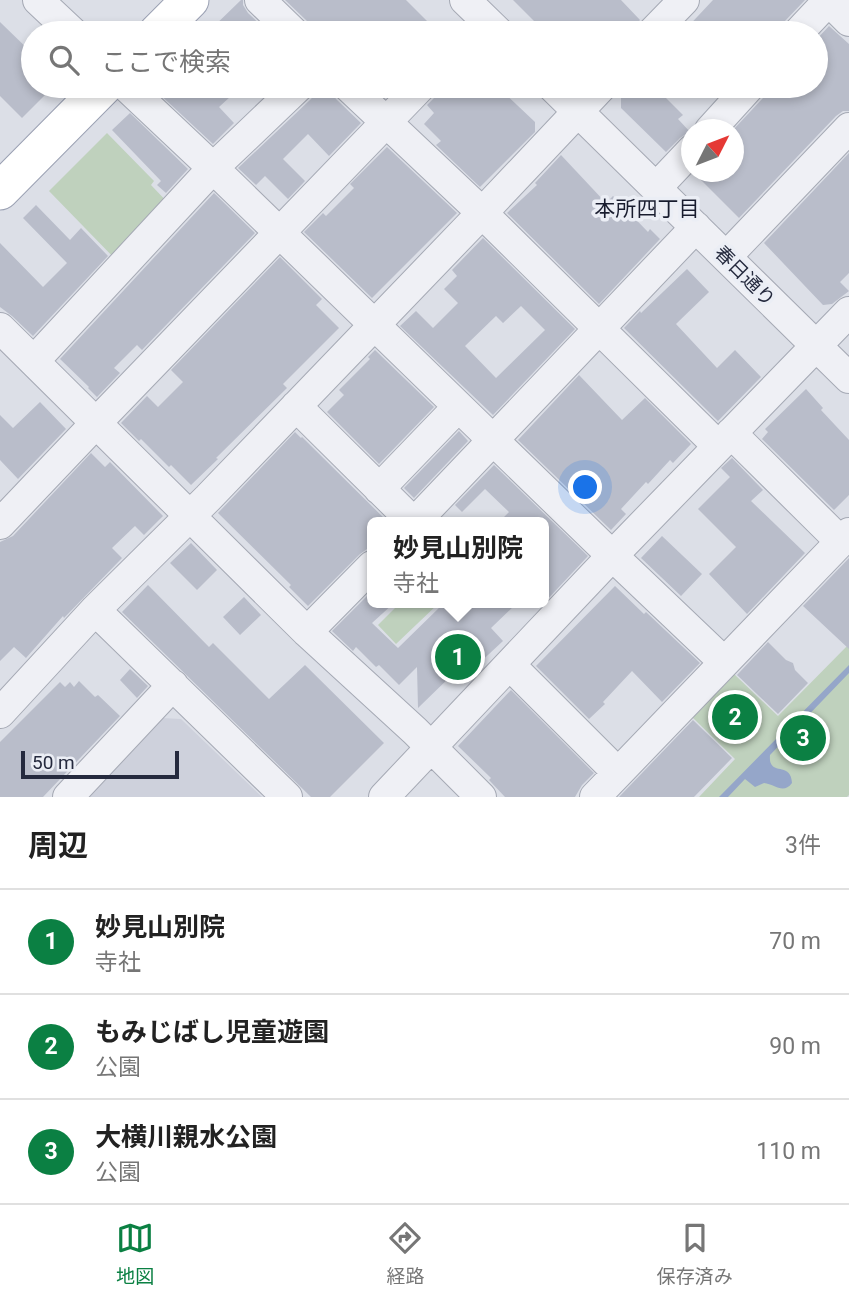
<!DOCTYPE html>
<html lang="ja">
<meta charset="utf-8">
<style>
body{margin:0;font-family:Roboto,"Noto Sans JP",sans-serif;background:#f6f6f6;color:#222}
.compass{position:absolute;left:681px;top:119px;width:63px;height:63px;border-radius:50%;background:#fff;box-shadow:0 4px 10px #0003;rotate:48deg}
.scale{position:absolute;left:21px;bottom:18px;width:158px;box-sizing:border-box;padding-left:7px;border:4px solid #252a3e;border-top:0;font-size:19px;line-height:24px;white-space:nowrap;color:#252a3e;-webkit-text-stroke:5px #ebeef5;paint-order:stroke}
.you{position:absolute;left:586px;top:488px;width:24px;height:24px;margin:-18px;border:5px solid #fff;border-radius:50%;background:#1a73e8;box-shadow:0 0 0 10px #1a73e833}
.badge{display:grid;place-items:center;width:46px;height:46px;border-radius:50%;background:#0b8043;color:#fff;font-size:23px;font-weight:700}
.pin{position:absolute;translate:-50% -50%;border:4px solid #fff;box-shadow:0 2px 7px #0006}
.popup{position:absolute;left:367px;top:517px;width:182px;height:91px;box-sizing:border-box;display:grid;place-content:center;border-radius:10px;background:#fff;filter:drop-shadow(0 2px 5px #0005);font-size:23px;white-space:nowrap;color:#767676}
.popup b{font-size:26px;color:#222}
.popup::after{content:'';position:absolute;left:50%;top:100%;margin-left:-14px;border:14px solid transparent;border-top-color:#fff}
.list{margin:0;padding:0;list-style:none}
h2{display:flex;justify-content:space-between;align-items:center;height:91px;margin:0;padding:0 28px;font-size:30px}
h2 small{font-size:23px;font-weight:400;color:#767676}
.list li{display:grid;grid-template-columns:46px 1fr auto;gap:21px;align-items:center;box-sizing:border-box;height:105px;padding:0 28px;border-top:2px solid #e0e0e0}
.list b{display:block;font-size:26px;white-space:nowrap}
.list p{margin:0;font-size:23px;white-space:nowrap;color:#767676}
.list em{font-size:23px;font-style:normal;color:#767676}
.icon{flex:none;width:38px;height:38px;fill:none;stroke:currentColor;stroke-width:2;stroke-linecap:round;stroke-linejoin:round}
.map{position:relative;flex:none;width:849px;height:797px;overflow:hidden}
.search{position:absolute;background:#fff;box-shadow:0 4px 10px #0003;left:21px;right:21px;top:21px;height:77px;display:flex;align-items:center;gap:18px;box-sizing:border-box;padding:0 24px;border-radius:38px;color:#767676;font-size:26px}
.sheet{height:406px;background:#fff}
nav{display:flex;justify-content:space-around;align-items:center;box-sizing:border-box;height:98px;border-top:2px solid #e0e0e0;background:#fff;font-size:19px;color:#767676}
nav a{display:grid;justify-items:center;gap:4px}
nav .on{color:#0b8043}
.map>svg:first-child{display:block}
.built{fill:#ced1dc}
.green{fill:#bfd1bd}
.water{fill:#95a6c9}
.building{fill:#b9bdca;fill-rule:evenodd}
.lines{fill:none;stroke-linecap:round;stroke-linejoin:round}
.minor-casing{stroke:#a5a9b4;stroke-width:32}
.major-casing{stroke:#9ba1b3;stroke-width:39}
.minor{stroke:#eff0f5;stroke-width:30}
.major{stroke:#fff;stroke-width:37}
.labels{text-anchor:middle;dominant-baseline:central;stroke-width:7;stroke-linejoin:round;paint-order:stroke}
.street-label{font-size:19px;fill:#252a3e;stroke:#ebeef5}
.neighbourhood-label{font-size:21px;fill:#181c2e;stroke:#ebeef5}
</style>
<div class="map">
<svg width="849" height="797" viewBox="0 0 849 797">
<rect width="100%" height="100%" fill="#dcdfe7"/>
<path class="built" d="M162,718l19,1 81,78h-177z"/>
<path class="green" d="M107,133l47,48 -3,4 21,22 -53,56 -70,-72z
M400,603h58l14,14 -11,11 -23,-24 -42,40 -18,-19z
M849,644v151l-2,2h-148l36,-38 -43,-42 42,-43 44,42z"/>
<path class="water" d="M849,665v8l-79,82c-2,23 21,5 22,28 -9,12 -17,1 -28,0l-9,4 -10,-8 -17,18h-9z"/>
<path class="building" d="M241,0h2v5l5,8 21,20h-62z
M285,0h121l33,33h-128v-5l-4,-7z
M513,0h108l19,20 -12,13h-82z
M713,0h92l-20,21 -4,7v5h-99z
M0,22l33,32v32h21l-32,32 -22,-22z
M829,26l20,18v67h-6l-7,5 -97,102 -45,-45 2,-1h37v-42l30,-32 4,-8v-4h49v-46z
M157,86h85l-23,21 15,16 -21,21 -59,-55z
M316,86h15l1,6 4,7 25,24 -32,33 -21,-22 -25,25 22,22 -17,18 -23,-23 -9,9 -18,-17 73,-69 5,-7z
M438,86h59l38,36v10l-55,55 -44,-42 5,-4 -17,-17 10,-11 -7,-8 7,-7 4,-7z
M631,86h23l29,29 -5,4 13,14 -5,1 -6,4 -14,14 -45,-44v-12z
M130,113l58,56 -22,24 -9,-8 4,-4 -49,-51z
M387,147l70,66 -85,85 -68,-66 19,-19 3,3 28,-28 -4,-4z
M849,153v120l-9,9 9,9 -17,13 -9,1 -59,-62z
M561,155l45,48 7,-7 35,36 2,-3 10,10 -61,65 -92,-91 30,-28 -2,-2z
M214,193l41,40 -113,117 -5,-5 -23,23 6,5 -23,24 -9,-9 1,-1 -29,-28z
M36,205l34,35 11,-12 27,28 -75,80 -21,-20 -12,-9v-64l43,44 24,-24 -44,-45z
M483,238l92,91 -82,86 -93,-89 16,-15 17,17 25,-25 -14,-14 13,-13 -5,-6zM521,306l24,24 -49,48 -31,-32 31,-30 7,7z
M280,257l42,42 -6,6 23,23 -56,56 4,4 -71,70 2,1 -27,26 -20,-20 -2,2 -28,-28 -2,2 -18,-18 26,-27 11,11 25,-25 -12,-12z
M687,269l22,23 -33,32 41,44 18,-18 26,27 -43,44 -94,-93 16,-17 1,2z
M375,350l59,57 -55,57 -52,-52 17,-17 -5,-5 31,-31 -2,-2z
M579,375l43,45 23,-22 46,46 -18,19 -3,-3 -22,24 -2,-2 -25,27 5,5 -15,16 -93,-90z
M806,389l17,19 -2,2 28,30v55l-15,15 -72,-71 6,-7 -3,-3z
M40,402l26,27 -48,50 -18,-19v-45l13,13z
M459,431l9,10 -54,57 -10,-10z
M295,432l6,6 1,-1 86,85h-16v27h-5l-7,5 -52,52 -19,-19 2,-2 -73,-72z
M91,453l14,14 5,-5 53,54 -19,19 -9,-9 -23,22 10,10 -58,60 -1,-2 -37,42 -12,-11 -14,14v-119l13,-6z
M732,458l31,32 -12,11 54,52 -58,61 -38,-40 27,-27 -38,-38 32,-32 -9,-9z
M494,465l94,91 -44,47v-81h-45l10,-10 -24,-23 -23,23 -7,-7z
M662,536l40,38 -21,22 -40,-38z
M191,543l26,27 -20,20 -27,-27z
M849,558v91l-46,-43z
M148,585l61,62 4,-4 56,56 36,-34 79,78 -54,54h-19l-189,-185z
M615,586l29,28 2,-2 54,51 -38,39 -30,-31 -29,31 2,2 -16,15 -53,-53z
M372,591v12h22l-22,20 26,25 46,-45h73l-26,25 12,13 -42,39 -7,-7 -36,35 -1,-41 -18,18 -20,-20 -3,2 -20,-20 -3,4 -21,-20z
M244,597l17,18 -21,20 -17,-18z
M768,642l18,18 7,3 2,7 13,13 -30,31 -41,-39z
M130,669l18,17 -11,12 -17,-18z
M79,681l16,16 3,-2 22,21 -77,81h-43v-55l60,-60 5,5 5,-5 4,5z
M511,690l83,83 -12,12 -7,12h-70l-16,-17 2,-2 -33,-32z
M693,720l39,38 -38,39h-75z"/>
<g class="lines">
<g class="minor-casing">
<path id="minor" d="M38,0l35,33
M260,0l34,33
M465,0l34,33
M828,0l21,21
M652,33l32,-33
M798,33l31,-33
M126,86l87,82 386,375 125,119
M348,86l125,118 245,242
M552,86l297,292
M710,130l40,-44
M656,188l36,-38
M726,257l123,-129
M0,328l307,304 108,99 66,66
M34,361l179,-193 86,-82
M296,406l117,116
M731,433l110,109
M379,489l79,-82
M415,522l281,-295
M0,524l96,-101 325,-337
M95,610l192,187
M307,632l65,-66
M510,665l108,108
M0,713l95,-103 113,-112 274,-285 120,-127
M68,797l105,-112
M384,797l228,-241 237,-244
M595,797l254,-264"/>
</g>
<g class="major-casing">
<path id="major" d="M157,33l33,-33
M0,191l104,-105"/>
</g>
<use href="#minor" class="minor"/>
<use href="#major" class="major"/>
</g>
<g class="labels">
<g class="street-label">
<text transform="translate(745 276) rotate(45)">春日通り</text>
</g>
<g class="neighbourhood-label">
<text x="647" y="209">本所四丁目</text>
</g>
</g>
</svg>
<svg class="compass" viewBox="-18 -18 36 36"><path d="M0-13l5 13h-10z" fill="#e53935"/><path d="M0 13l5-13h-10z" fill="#767676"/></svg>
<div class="scale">50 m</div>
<div class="you"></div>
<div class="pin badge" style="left:458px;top:657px">1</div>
<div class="popup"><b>妙見山別院</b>寺社</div>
<div class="pin badge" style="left:735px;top:717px">2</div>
<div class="pin badge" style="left:803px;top:738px">3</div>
<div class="search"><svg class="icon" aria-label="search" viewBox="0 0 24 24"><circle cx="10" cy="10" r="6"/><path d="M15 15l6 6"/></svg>ここで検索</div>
</div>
<section class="sheet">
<h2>周辺<small>3件</small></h2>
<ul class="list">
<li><span class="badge">1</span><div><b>妙見山別院</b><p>寺社</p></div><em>70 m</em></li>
<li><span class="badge">2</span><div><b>もみじばし児童遊園</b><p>公園</p></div><em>90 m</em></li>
<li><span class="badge">3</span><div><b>大横川親水公園</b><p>公園</p></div><em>110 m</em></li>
</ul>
</section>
<nav>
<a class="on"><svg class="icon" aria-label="map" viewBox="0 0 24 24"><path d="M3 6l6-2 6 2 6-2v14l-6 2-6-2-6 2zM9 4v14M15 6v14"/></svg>地図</a>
<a><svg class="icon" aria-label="directions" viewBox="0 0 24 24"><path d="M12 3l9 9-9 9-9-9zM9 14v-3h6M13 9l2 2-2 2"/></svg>経路</a>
<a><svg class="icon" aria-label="saved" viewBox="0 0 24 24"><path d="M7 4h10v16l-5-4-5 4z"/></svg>保存済み</a>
</nav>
